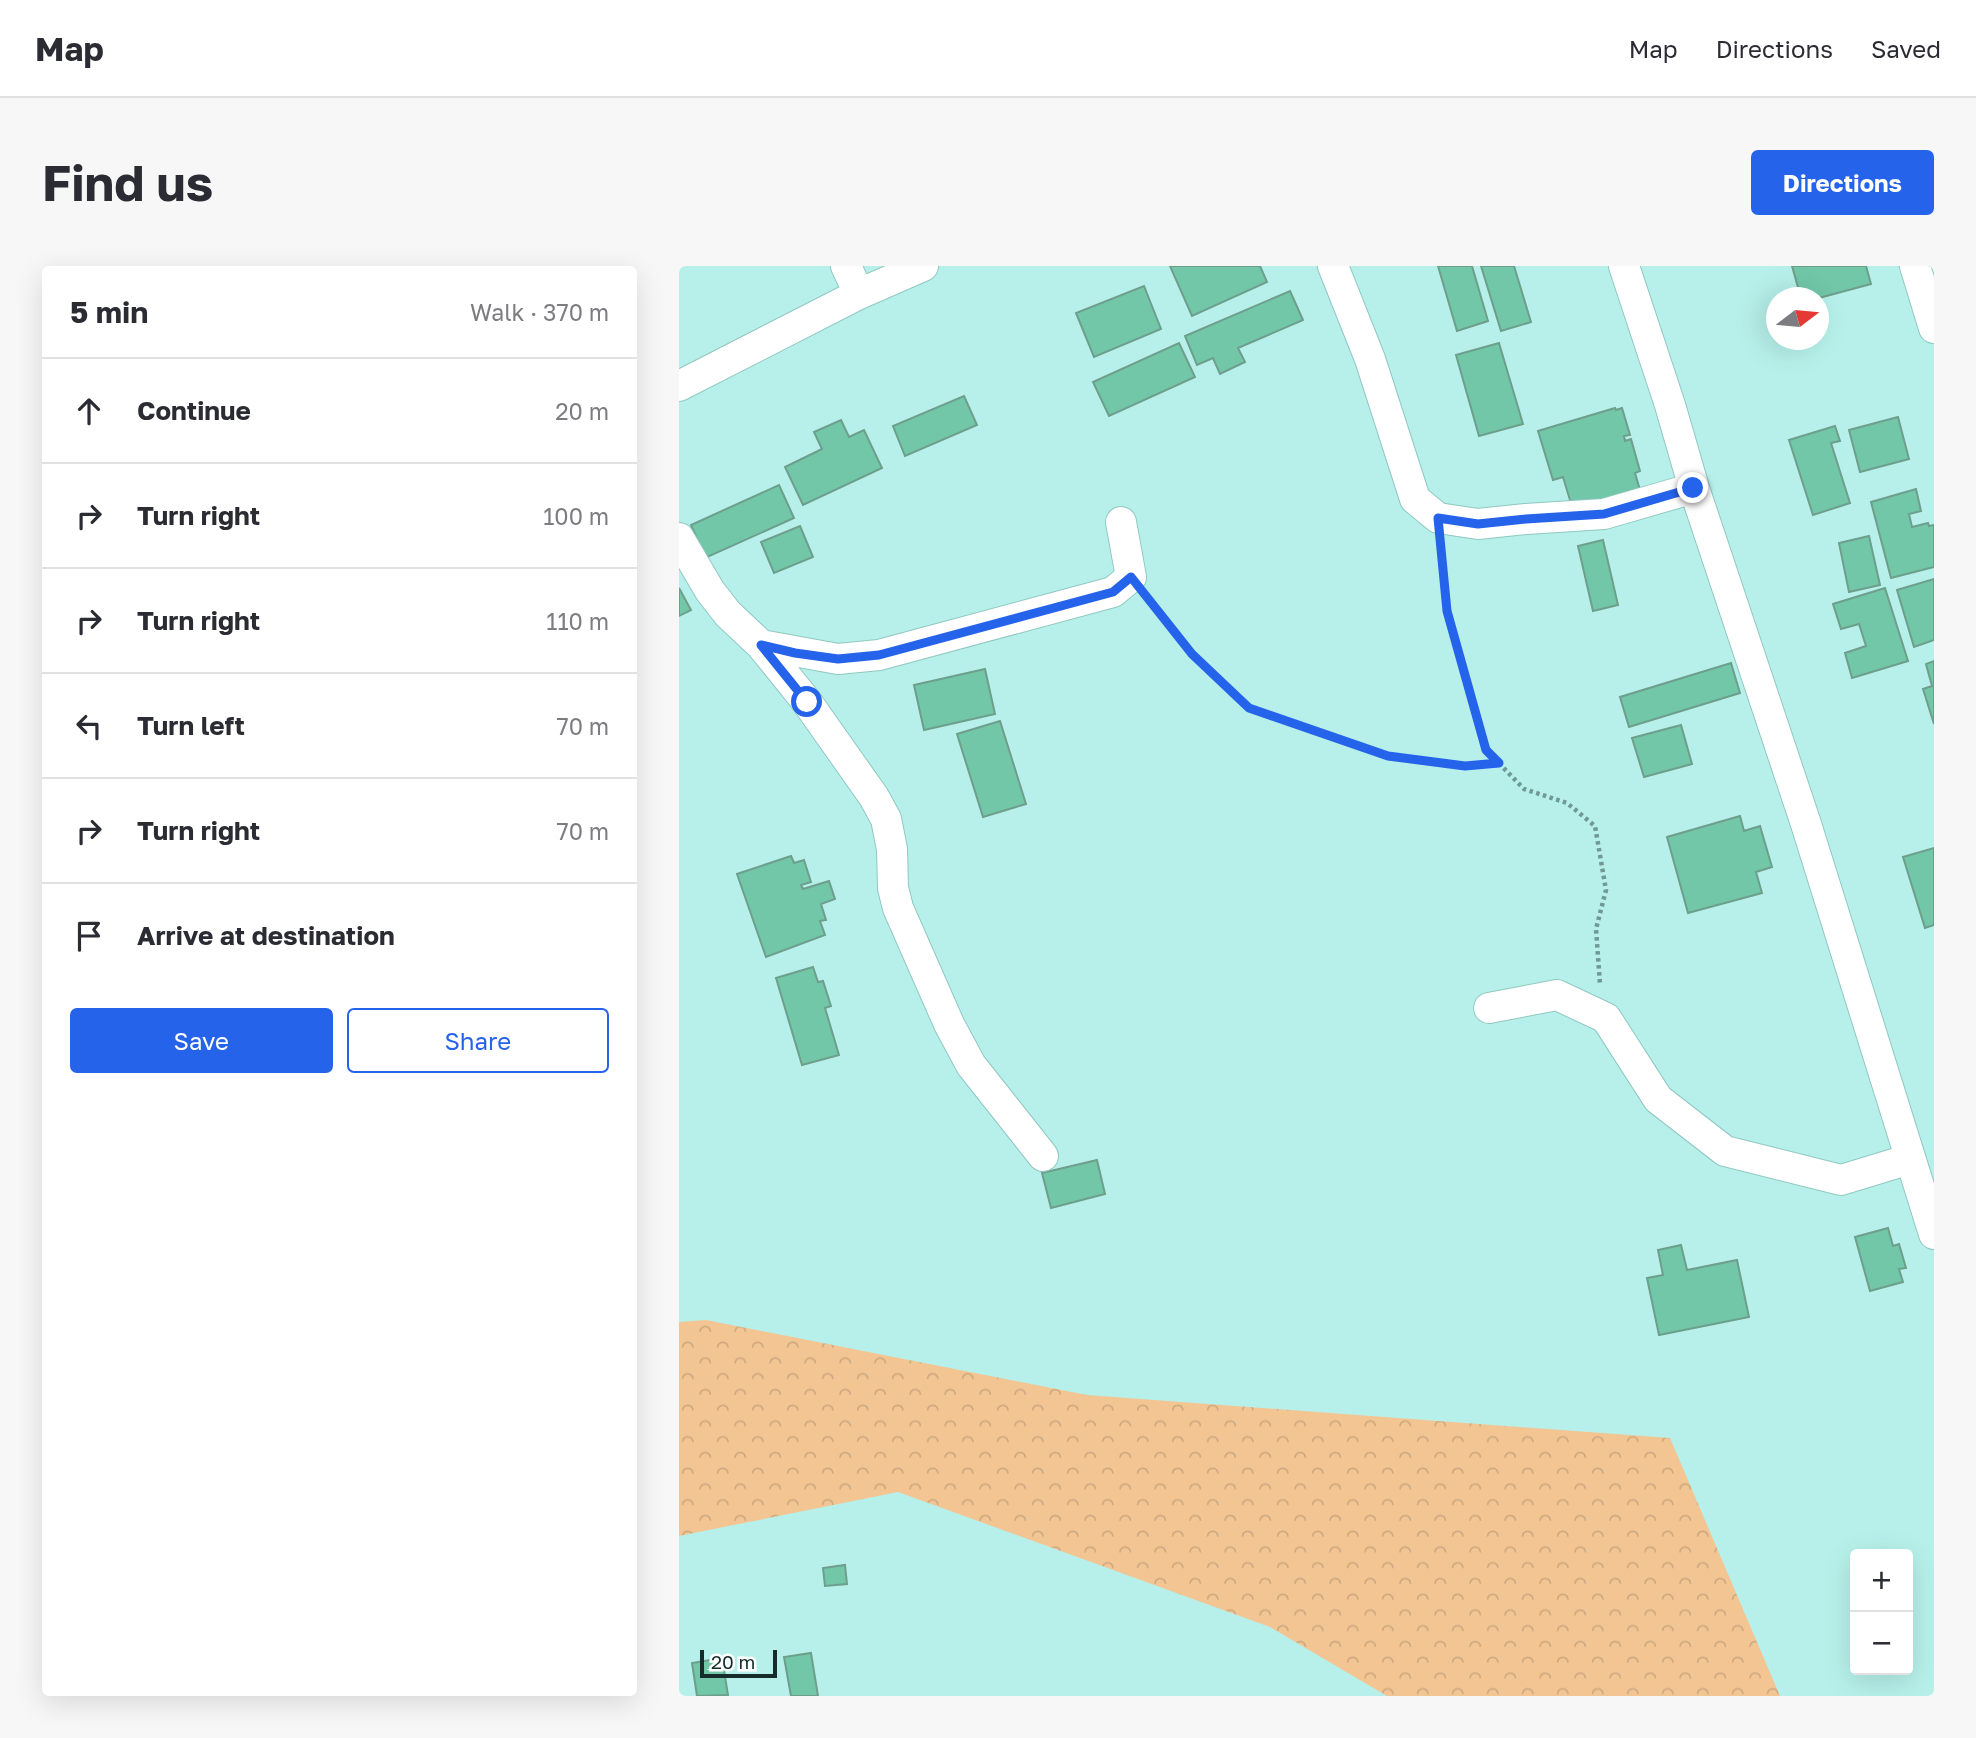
<!DOCTYPE html>
<meta charset="utf-8">
<style>
body{margin:0;font-family:"Golos Text",sans-serif;background:#f7f7f7;color:#2b2b33}
.controls{position:absolute;right:21px;bottom:21px;display:grid;overflow:hidden;border-radius:7px;box-shadow:0 7px 28px #0002}
.controls button{width:63px;height:63px;display:grid;place-items:center;padding:0;border:0;border-bottom:2px solid #e1e1e2;background:#fff;color:#2b2b33;font:35px sans-serif}
.compass{position:absolute;left:1087px;top:21px;width:63px;height:63px;border-radius:50%;background:#fff;box-shadow:0 7px 28px #0002;rotate:74deg}
.scale{position:absolute;left:21px;bottom:18px;width:77px;box-sizing:border-box;padding-left:7px;border:4px solid #152c2a;border-top:0;font-size:19px;line-height:24px;white-space:nowrap;color:#152c2a;-webkit-text-stroke:5px #fff;paint-order:stroke}
.stop{position:absolute;width:21px;height:21px;margin:-16px;border:5px solid #2563eb;border-radius:50%;background:#fff}
.stop.end{background:#2563eb;border-color:#fff;box-shadow:0 2px 7px #0008}
.list{margin:0;padding:0;list-style:none}
h2{display:flex;justify-content:space-between;align-items:center;height:91px;margin:0;padding:0 28px;font-size:30px}
h2 small{font-size:23px;font-weight:400;color:#7c7c81}
.list li{display:grid;grid-template-columns:46px 1fr auto;gap:21px;align-items:center;box-sizing:border-box;height:105px;padding:0 28px;border-top:2px solid #e1e1e2}
.list b{display:block;font-size:26px;white-space:nowrap}
.list em{font-size:23px;font-style:normal;color:#7c7c81}
.actions{display:flex;gap:14px;padding:21px 28px}
.actions a{flex:1;padding:16px 0;border:2px solid #2563eb;border-radius:7px;text-align:center;font-size:24px;color:#2563eb}
.actions .main{background:#2563eb;color:#fff}
.icon{flex:none;width:38px;height:38px;fill:none;stroke:currentColor;stroke-width:2;stroke-linecap:round;stroke-linejoin:round}
.map{position:relative;flex:none;width:1255px;height:1430px;overflow:hidden;border-radius:7px}
header{display:flex;align-items:center;gap:42px;box-sizing:border-box;height:98px;padding:0 35px;background:#fff;border-bottom:2px solid #e1e1e2}
header strong{font-size:33px}
nav{display:flex;gap:38px;margin-inline-start:auto;font-size:24px}
.intro{display:flex;align-items:center;justify-content:space-between;box-sizing:border-box;height:168px;padding:0 42px}
h1{margin:0;font-size:49px}
.button{padding:18px 32px;border-radius:7px;background:#2563eb;color:#fff;font-size:24px;font-weight:700}
main{display:flex;gap:42px;padding:0 42px}
aside{flex:1;background:#fff;border-radius:7px;box-shadow:0 7px 28px #0002}
.map>svg:first-child{display:block}
.forest{fill:url(#forest-crowns)}
.building{fill:#71c7a8;stroke:#6e9e8c;stroke-width:2}
.lines{fill:none;stroke-linecap:round;stroke-linejoin:round}
.street-casing{stroke:#90c8c2;stroke-width:32}
.path{stroke:#6f9995;stroke-width:4.5;stroke-dasharray:3.5 3.5;stroke-linecap:butt}
.street{stroke:#fff;stroke-width:30}
.route{stroke:#2563eb;stroke-width:9}
</style>
<header>
<strong>Map</strong>
<nav><a>Map</a><a>Directions</a><a>Saved</a></nav>
</header>
<div class="intro"><h1>Find us</h1><a class="button">Directions</a></div>
<main>
<aside>
<h2>5 min<small>Walk · 370 m</small></h2>
<ul class="list">
<li><svg class="icon" aria-label="ahead" viewBox="0 0 24 24"><path d="M12 20V5M6 11l6-6 6 6"/></svg><div><b>Continue</b></div><em>20 m</em></li>
<li><svg class="icon" aria-label="right" viewBox="0 0 24 24"><path d="M7 20v-9h11M14 6l5 5-5 5"/></svg><div><b>Turn right</b></div><em>100 m</em></li>
<li><svg class="icon" aria-label="right" viewBox="0 0 24 24"><path d="M7 20v-9h11M14 6l5 5-5 5"/></svg><div><b>Turn right</b></div><em>110 m</em></li>
<li><svg class="icon" aria-label="left" viewBox="0 0 24 24"><path d="M17 20v-9H6M10 6l-5 5 5 5"/></svg><div><b>Turn left</b></div><em>70 m</em></li>
<li><svg class="icon" aria-label="right" viewBox="0 0 24 24"><path d="M7 20v-9h11M14 6l5 5-5 5"/></svg><div><b>Turn right</b></div><em>70 m</em></li>
<li><svg class="icon" aria-label="arrive" viewBox="0 0 24 24"><path d="M6 21V4h12l-3 4 3 4H6"/></svg><div><b>Arrive at destination</b></div></li>
</ul>
<div class="actions"><a class="main">Save</a><a>Share</a></div>
</aside>
<div class="map">
<svg width="1255" height="1430" viewBox="0 0 1255 1430">
<defs>
<pattern id="forest-crowns" width="20" height="18" patternUnits="userSpaceOnUse" patternTransform="scale(1.75)"><rect width="20" height="18" fill="#f3c593"/><path d="M2 6a3 3 0 1 1 6 0M12 15a3 3 0 1 1 6 0" fill="none" stroke="#cfa97f"/></pattern>
</defs>
<rect width="100%" height="100%" fill="#b7f0ea"/>
<path class="forest" d="M27,1054l381,75 583,43 110,258h-393l-117,-69 -372,-135 -219,44v-214z"/>
<path class="building" d="M491,0h90l7,16 -75,34z
M759,0h34l16,55 -31,10z
M802,0h33l17,56 -30,9z
M1113,0h74l5,18 -52,14h-18z
M465,20l17,43 -67,28 -18,-44z
M611,25l13,29 -65,28 7,14 -25,12 -7,-16 -16,7 -12,-29z
M500,77l16,34 -86,39 -16,-34z
M820,77l24,81 -44,12 -23,-81z
M285,130l13,29 -72,31 -12,-30z
M936,142l1,2 6,-2 8,27 -6,1 1,5 6,-2 9,32 -5,2 5,17 -67,20 -10,-33 -10,3 -15,-49z
M1219,151l11,42 -49,13 -11,-42z
M162,154l8,17 15,-7 18,38 -79,37 -18,-38 37,-18 -8,-17z
M1156,160l5,15 -9,2 19,60 -37,12 -24,-75z
M100,219l15,33 -89,40 -14,-33z
M1237,223l5,22 -12,3 3,13 16,-4 1,3 5,-1v42l-43,11 -20,-76z
M121,260l13,31 -39,16 -13,-31z
M1190,270l11,49 -31,7 -10,-49z
M924,274l15,65 -25,6 -15,-65z
M1255,313v61l-20,7 -17,-57z
M0,322l12,22 -12,6z
M1206,322l23,73 -56,17 -7,-25 21,-7 -7,-22 -18,5 -8,-25z
M1255,395v63l-11,-35 9,-3 -6,-22z
M1052,397l9,30 -111,34 -9,-30z
M306,403l10,45 -71,16 -10,-45z
M321,455l26,83 -43,13 -26,-83z
M1002,459l11,39 -48,13 -12,-39z
M1061,550l4,15 16,-5 12,41 -16,5 6,21 -74,20 -21,-76z
M1255,582v77l-9,3 -22,-71z
M112,590l3,7 10,-3 7,22 -10,3 2,4 26,-8 6,18 -14,5 5,16 -6,1 5,14 -59,22 -29,-83z
M134,701l5,15 5,-1 8,25 -6,2 14,47 -37,10 -26,-87z
M418,894l8,34 -54,14 -9,-35z
M1209,962l5,18 6,-2 7,24 -7,1 4,13 -33,9 -15,-54z
M1002,979l6,25 50,-10 12,57 -90,18 -12,-57 16,-3 -5,-25z
M166,1299l2,19 -22,2 -2,-18z
M132,1387l7,43h-27l-7,-39z
M43,1392l6,37 -31,1 -5,-33z"/>
<g class="lines">
<g class="street-casing">
<path id="street" d="M167,0l13,28
M654,0l37,93 45,140 23,19 40,6 48,-5 78,-5 90,-26
M945,0l46,139 24,83 112,336 128,410
M1236,0l19,62
M0,120l180,-92 64,-28
M0,272l31,53 18,23 33,31 46,57 67,95 12,22 6,30 1,39 5,20 51,116 22,41 72,91
M82,379l77,14 41,-4 234,-63 18,-15 -10,-55
M810,742l68,-13 49,23 52,81 67,52 116,29 69,-21"/>
</g>
<path class="path" d="M761,277l7,68 39,139 38,39 43,14 28,23 11,64 -10,39 4,55
M468,331l45,57 57,54 139,48 77,10 34,-3"/>
<use href="#street" class="street"/>
</g>
<g class="lines">
<path class="route" d="M128,436l-46,-57 34,8 43,6 41,-4 234,-63 18,-15 61,77 57,54 139,48 77,10 34,-3 -13,-13 -39,-139 -9,-93 40,6 48,-5 78,-5 89,-26"/>
</g>
</svg>
<div class="controls">
<button>+</button>
<button>−</button>
</div>
<svg class="compass" viewBox="-18 -18 36 36"><path d="M0-13l5 13h-10z" fill="#e53935"/><path d="M0 13l5-13h-10z" fill="#7c7c81"/></svg>
<div class="scale">20 m</div>
<div class="stop" style="left:128px;top:436px"></div>
<div class="stop end" style="left:1014px;top:222px"></div>
</div>
</main>
